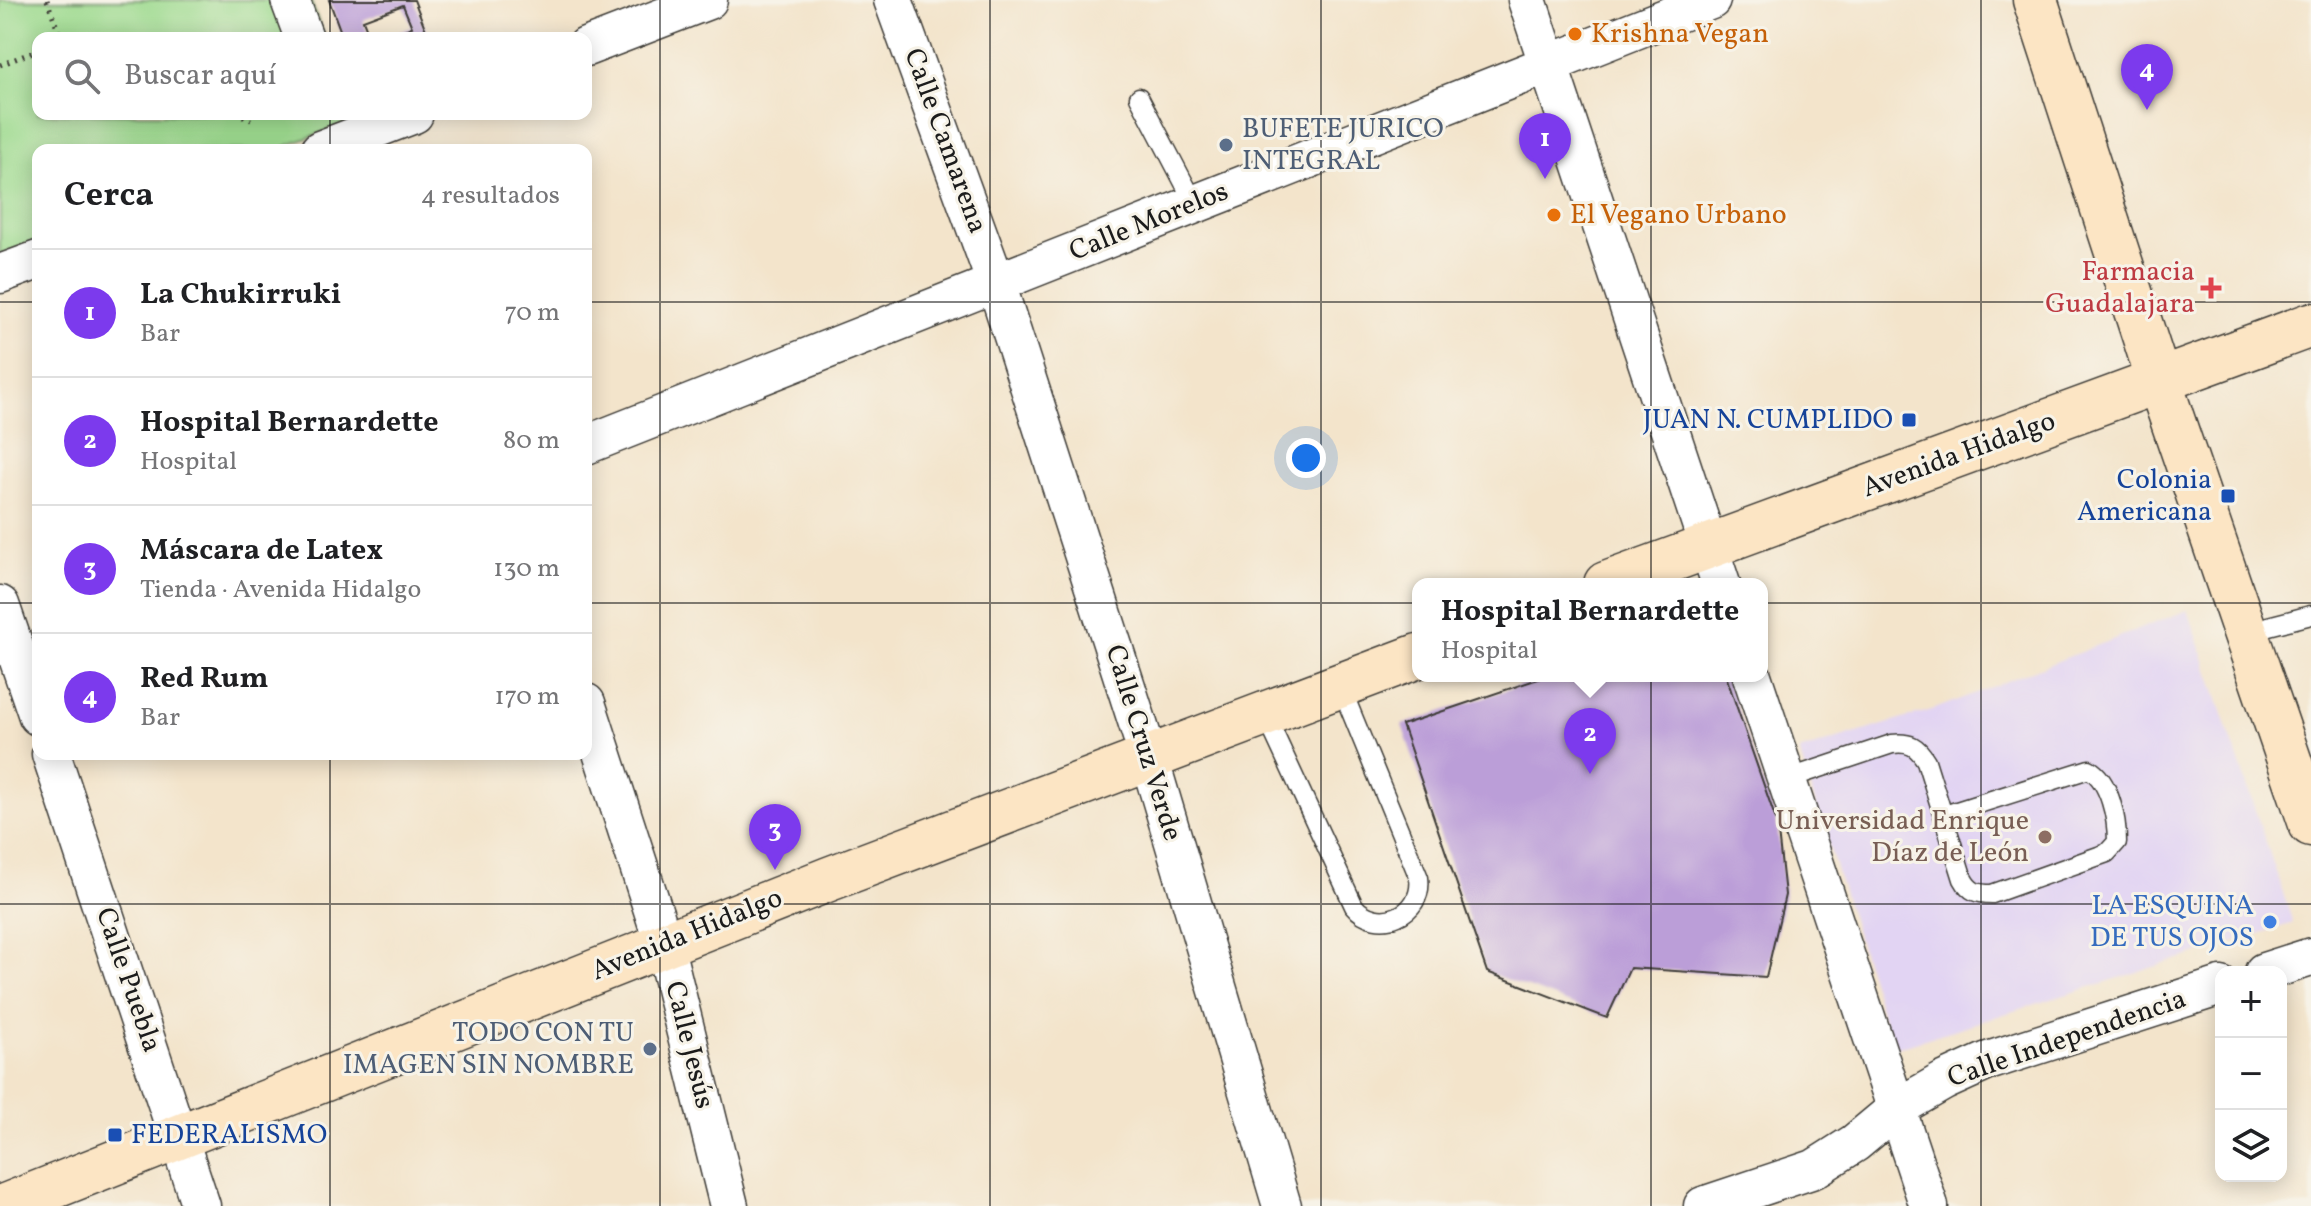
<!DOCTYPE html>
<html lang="es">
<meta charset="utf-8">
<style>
body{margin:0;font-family:Vollkorn,serif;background:#f2f2f2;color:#202124}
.controls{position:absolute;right:24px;bottom:24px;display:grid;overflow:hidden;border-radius:16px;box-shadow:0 4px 20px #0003}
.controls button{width:72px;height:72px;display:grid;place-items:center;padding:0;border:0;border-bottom:2px solid #e0e0e0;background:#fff;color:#202124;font:40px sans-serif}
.you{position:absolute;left:1306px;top:458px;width:28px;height:28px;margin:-20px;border:6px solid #fff;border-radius:50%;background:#1a73e8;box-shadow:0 0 0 12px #1a73e833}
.badge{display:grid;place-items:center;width:52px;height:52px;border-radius:50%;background:#7c3aed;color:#fff;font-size:26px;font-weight:700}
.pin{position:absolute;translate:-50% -66px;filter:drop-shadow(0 2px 4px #0008)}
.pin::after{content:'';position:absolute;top:42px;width:28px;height:24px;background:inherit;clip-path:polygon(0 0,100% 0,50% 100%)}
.popup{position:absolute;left:1412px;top:578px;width:356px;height:104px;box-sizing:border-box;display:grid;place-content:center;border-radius:16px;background:#fff;filter:drop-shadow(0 2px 6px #0005);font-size:26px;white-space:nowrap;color:#757577}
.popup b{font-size:30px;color:#202124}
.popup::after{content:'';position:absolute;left:50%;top:100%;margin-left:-16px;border:16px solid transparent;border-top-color:#fff}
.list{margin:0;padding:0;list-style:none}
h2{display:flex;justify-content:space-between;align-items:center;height:104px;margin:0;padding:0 32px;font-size:34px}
h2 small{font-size:26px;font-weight:400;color:#757577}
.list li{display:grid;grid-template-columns:52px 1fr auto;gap:24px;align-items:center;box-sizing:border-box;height:128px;padding:0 32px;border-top:2px solid #e0e0e0}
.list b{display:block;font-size:30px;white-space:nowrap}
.list p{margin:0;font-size:26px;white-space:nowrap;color:#757577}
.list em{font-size:26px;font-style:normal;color:#757577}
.icon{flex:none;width:44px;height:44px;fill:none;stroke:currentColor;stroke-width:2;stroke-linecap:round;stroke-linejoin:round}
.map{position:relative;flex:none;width:2311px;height:1206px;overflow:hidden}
.search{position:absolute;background:#fff;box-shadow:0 4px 20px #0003;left:32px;top:32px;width:560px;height:88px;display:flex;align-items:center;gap:20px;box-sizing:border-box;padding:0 28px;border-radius:16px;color:#757577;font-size:30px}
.panel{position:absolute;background:#fff;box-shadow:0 4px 20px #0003;left:32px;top:144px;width:560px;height:616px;border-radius:16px}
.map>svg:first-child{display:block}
.built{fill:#e2d4f3}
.green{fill:#9dda8f;stroke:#5c7b56;stroke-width:2}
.building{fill:#bb9ed8}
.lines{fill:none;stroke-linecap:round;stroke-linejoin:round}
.lane-casing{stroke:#3c3a36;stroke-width:21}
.street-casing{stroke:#3c3a36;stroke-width:41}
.secondary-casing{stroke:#3c3a36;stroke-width:47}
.path{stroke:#3c3a36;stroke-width:5;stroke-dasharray:2 6;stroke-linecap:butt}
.lane{stroke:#fff;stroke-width:18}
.street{stroke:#fff;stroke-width:38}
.secondary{stroke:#fce5c4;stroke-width:44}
.grid{fill:none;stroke:#1c1c1c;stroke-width:2;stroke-opacity:0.55}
.food-dot{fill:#e8710a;stroke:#f7f3e8;stroke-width:3}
.service-dot{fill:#5c6f8a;stroke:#f7f3e8;stroke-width:3}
.health-dot{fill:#e0444e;stroke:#f7f3e8;stroke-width:3}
.transit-dot{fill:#1a4fb4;stroke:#f7f3e8;stroke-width:3}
.education-dot{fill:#8d6e63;stroke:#f7f3e8;stroke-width:3}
.shop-dot{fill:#3f7fe0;stroke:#f7f3e8;stroke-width:3}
.labels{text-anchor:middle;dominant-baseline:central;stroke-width:6;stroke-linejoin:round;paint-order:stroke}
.food-label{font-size:28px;fill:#c56008;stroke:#f7f3e8;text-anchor:start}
.service-label{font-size:28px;fill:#4e5e75;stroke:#f7f3e8;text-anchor:start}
.street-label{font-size:28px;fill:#1c1c1c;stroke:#f7f3e8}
.health-label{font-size:28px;fill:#be3a42;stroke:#f7f3e8;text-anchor:end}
.transit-label{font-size:28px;fill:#164399;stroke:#f7f3e8;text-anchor:end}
.education-label{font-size:28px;fill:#785e54;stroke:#f7f3e8;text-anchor:end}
.shop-label{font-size:28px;fill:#366cbe;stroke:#f7f3e8;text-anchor:end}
</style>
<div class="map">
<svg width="2311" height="1206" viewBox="0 0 2311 1206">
<rect width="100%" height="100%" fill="#f7f3e8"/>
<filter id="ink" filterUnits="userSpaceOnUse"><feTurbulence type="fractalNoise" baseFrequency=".0125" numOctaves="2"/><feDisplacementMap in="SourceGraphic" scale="16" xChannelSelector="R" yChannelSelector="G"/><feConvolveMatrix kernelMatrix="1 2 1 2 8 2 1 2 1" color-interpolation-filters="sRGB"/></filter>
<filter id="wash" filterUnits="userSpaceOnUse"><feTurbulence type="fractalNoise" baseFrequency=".006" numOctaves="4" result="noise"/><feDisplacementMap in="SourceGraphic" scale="32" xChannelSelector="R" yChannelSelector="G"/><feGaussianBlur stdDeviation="1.8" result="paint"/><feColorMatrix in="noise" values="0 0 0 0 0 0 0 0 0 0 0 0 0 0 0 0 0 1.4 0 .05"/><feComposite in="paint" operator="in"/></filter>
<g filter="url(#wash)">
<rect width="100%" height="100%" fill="#f3e4cb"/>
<path class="built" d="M2188,610l105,313 -400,126 -94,-298 136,-42z"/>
<path class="green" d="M0,0h310l15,38h-287v76h317l2,5 -81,31h-238v90l-38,15z"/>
<g id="blocks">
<path class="building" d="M329,0h85l15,38h-46l29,-11 -9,-22 -40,15 7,18h-27z
M1547,676h179l51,147 8,72 -19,82 -136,-9 -23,50 -120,-46 -85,-247z"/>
</g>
</g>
<g filter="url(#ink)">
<use href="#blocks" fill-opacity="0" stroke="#3c3a36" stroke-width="2"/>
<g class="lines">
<g class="lane-casing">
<path id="lane" d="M1139,97l56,107
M2245,632l66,-17
M1265,714l89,192c23,28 70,9 65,-28l-79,-193
M1787,779l105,-35c18,-2 25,2 34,17l37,118c7,13 14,15 29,15l115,-41 10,-11c0,-23 -7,-61 -28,-73l-145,46"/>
</g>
<g class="street-casing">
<path id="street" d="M290,0l14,38
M893,0l103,283 153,475 133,448
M1527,0l194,584
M586,47l122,-47
M320,150l94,-36
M0,274l38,-14
M586,445l1125,-445
M0,605l38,111
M1752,676l177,530
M586,703l78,241 65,262
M51,754l150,452
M2264,972l47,-15
M1703,1206l111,-37 41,-26 42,-35 47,-27 44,-20 233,-75"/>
</g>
<g class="secondary-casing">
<path id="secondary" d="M2035,0l119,366 157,458
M1606,584l705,-259
M5,1206l824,-327 589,-223"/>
</g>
<path class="path" d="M47,0l14,38
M0,65l38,-15
M235,114l16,6"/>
<use href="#lane" class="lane"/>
<use href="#street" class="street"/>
<use href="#secondary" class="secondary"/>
</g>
</g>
<path class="grid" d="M330,0v38M660,0v1206M990,0v1206M1321,0v1206M1651,0v1206M1981,0v1206M330,114v36M0,302h38M586,302h1725M0,603h38M586,603h1725M330,754v452M0,904h2311"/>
<g class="food-dot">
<circle cx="1575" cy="34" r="8"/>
<circle cx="1554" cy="215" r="8"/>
</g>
<g class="service-dot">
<circle cx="1226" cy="145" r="8"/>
<circle cx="650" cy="1049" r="8"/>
</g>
<path class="health-dot" d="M2207 276h8v8h8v8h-8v8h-8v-8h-8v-8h8z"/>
<g class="transit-dot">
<rect x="1901" y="412" width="16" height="16" rx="4"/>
<rect x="2220" y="488" width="16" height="16" rx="4"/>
<rect x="107" y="1127" width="16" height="16" rx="4"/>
</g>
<circle class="education-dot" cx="2045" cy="837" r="8"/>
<circle class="shop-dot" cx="2270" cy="922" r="8"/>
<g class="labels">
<g class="food-label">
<text x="1591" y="34">Krishna Vegan</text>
<text x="1570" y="215">El Vegano Urbano</text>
</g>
<g class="service-label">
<text x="1242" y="129">BUFETE JURICO<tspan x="1242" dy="32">INTEGRAL</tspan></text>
<text x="634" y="1033" text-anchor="end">TODO CON TU<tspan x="634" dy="32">IMAGEN SIN NOMBRE</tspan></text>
</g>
<g class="street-label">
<text transform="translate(945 141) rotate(70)">Calle Camarena</text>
<text transform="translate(1149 222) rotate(-22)">Calle Morelos</text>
<text transform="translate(1959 455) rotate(-20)">Avenida Hidalgo</text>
<text transform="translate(1143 743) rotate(73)">Calle Cruz Verde</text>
<text transform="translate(687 935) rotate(-22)">Avenida Hidalgo</text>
<text transform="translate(128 980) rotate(71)">Calle Puebla</text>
<text transform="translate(2067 1039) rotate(-19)">Calle Independencia</text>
<text transform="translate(689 1045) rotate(76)">Calle Jesús</text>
</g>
<g class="health-label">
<text x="2195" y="272">Farmacia<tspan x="2195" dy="32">Guadalajara</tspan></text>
</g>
<g class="transit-label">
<text x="1893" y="420">JUAN N. CUMPLIDO</text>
<text x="2212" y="480">Colonia<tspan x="2212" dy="32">Americana</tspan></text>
<text x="131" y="1135" text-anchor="start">FEDERALISMO</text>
</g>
<g class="education-label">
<text x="2029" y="821">Universidad Enrique<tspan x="2029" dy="32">Díaz de León</tspan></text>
</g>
<g class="shop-label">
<text x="2254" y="906">LA ESQUINA<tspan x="2254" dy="32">DE TUS OJOS</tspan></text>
</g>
</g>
</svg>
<div class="controls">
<button>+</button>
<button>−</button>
<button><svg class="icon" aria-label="layers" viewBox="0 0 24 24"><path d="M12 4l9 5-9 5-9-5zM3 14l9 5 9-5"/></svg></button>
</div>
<div class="you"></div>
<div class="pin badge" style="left:1545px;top:179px">1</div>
<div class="pin badge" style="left:1590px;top:774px">2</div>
<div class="popup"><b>Hospital Bernardette</b>Hospital</div>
<div class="pin badge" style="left:775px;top:870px">3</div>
<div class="pin badge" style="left:2147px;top:110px">4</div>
<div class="search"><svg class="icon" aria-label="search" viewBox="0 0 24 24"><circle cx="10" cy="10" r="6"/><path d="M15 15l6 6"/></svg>Buscar aquí</div>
<section class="panel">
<h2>Cerca<small>4 resultados</small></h2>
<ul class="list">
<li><span class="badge">1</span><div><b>La Chukirruki</b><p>Bar</p></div><em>70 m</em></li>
<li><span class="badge">2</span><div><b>Hospital Bernardette</b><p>Hospital</p></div><em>80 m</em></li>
<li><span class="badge">3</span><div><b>Máscara de Latex</b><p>Tienda · Avenida Hidalgo</p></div><em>130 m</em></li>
<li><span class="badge">4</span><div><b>Red Rum</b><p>Bar</p></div><em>170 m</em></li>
</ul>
</section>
</div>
